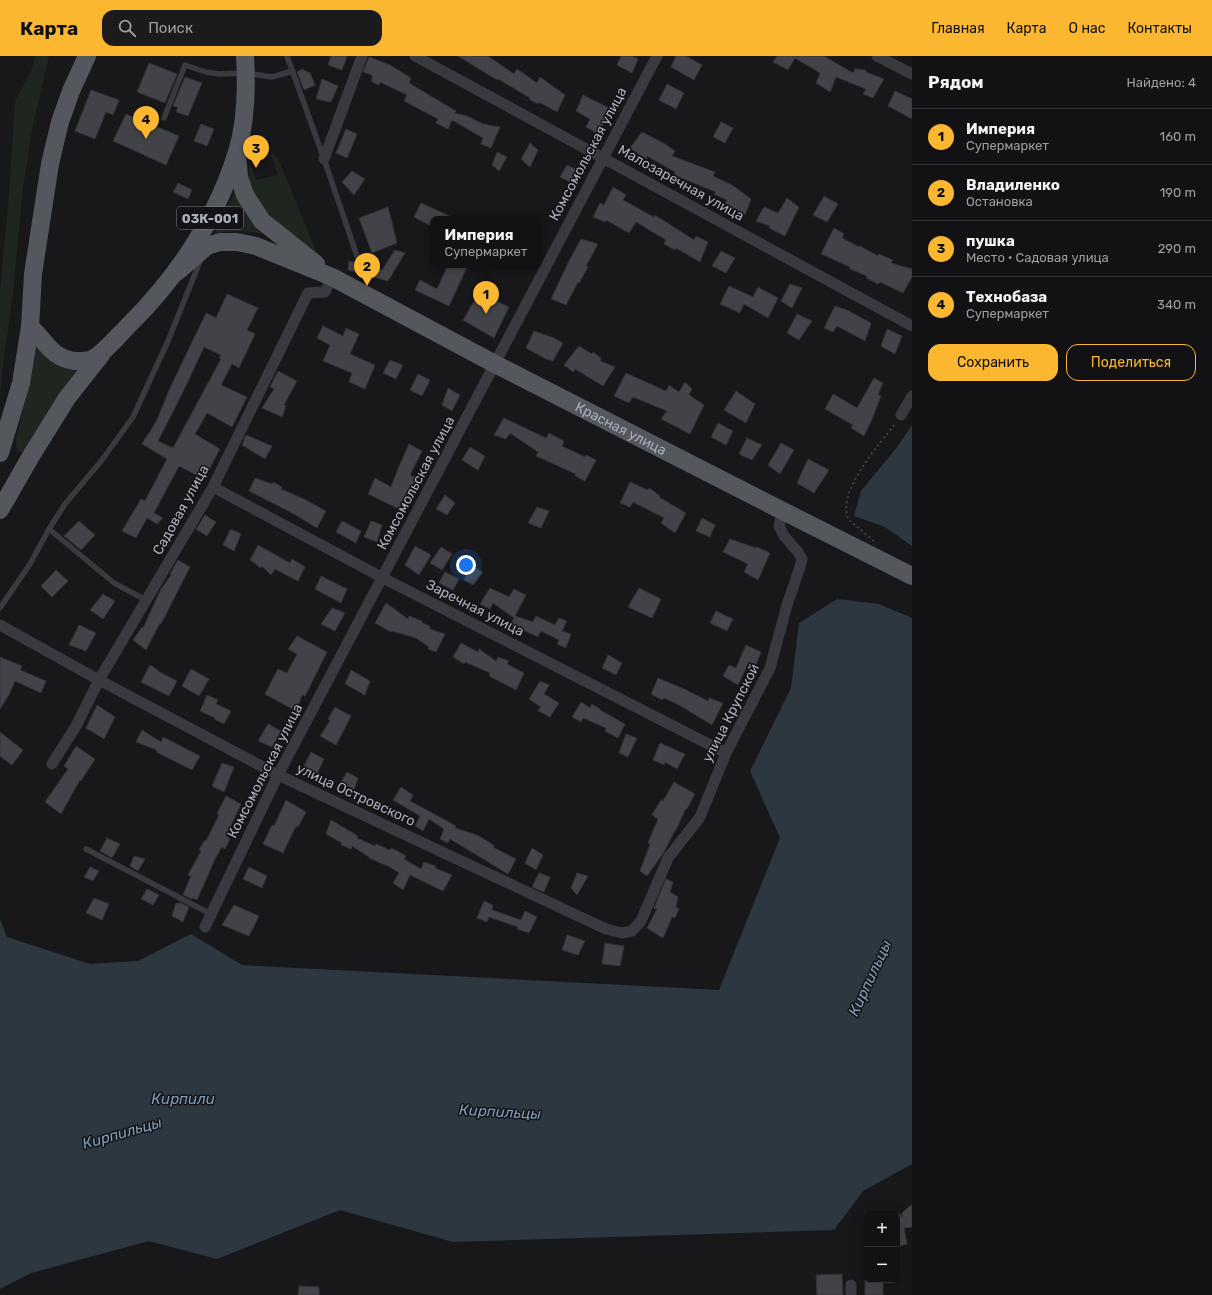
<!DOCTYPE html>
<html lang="ru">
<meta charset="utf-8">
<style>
body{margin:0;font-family:Rubik,sans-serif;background:#1b1b1d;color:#f1f3f6}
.controls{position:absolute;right:12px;bottom:12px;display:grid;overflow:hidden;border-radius:8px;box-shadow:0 4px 16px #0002}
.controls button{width:36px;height:36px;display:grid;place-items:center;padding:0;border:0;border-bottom:1px solid #313234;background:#121214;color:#f1f3f6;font:20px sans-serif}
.you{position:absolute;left:466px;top:509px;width:14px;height:14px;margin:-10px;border:3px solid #fff;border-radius:50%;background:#1a73e8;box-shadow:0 0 0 6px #1a73e833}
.badge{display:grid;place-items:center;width:26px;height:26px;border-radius:50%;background:#fbb730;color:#111;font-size:13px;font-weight:700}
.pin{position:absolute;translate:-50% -33px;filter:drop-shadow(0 1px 2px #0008)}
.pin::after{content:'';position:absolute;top:21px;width:14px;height:12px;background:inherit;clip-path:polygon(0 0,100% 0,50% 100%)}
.popup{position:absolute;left:430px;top:160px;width:112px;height:52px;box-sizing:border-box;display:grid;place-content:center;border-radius:8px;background:#121214;filter:drop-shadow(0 1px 3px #0005);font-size:13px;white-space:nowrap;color:#9c9ea0}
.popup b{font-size:15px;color:#f1f3f6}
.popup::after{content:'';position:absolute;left:50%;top:100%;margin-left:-8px;border:8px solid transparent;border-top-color:#121214}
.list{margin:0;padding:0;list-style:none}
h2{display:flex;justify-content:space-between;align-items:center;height:52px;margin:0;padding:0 16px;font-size:17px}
h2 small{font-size:13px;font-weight:400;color:#9c9ea0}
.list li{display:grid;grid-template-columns:26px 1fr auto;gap:12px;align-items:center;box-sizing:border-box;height:56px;padding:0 16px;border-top:1px solid #313234}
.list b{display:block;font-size:15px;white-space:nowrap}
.list p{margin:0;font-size:13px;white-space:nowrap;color:#9c9ea0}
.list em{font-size:13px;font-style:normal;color:#9c9ea0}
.actions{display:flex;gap:8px;padding:12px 16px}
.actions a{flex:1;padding:9px 0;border:1px solid #fbb730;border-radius:12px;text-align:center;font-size:14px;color:#fbb730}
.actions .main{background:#fbb730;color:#111}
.icon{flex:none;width:22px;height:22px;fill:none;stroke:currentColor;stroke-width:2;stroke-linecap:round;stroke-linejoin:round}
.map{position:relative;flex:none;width:912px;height:1239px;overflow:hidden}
header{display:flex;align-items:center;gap:24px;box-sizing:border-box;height:56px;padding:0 20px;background:#fbb730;color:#111}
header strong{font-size:19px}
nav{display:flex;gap:22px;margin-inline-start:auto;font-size:14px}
.search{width:280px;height:36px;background:#1b1b1d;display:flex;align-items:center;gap:10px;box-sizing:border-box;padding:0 14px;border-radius:12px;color:#9c9ea0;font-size:15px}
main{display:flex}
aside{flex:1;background:#121214}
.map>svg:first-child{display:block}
.green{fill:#1e261f}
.water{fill:#2d373f}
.building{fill:#424348;stroke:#323237;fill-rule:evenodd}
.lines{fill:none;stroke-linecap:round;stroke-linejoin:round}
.path{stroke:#3f4147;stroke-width:2;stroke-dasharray:2 3;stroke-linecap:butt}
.service{stroke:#393a40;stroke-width:5.5}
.minor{stroke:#393a40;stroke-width:11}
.primary{stroke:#55575f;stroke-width:18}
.labels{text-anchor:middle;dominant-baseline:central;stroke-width:3;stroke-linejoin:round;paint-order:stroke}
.shield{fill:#131316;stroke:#7d808a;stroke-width:1}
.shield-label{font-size:13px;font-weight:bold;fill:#aaafbb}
.street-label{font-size:14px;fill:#aaafbb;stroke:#131316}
.water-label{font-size:15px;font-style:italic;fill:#809db7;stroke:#131316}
</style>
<header>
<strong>Карта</strong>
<div class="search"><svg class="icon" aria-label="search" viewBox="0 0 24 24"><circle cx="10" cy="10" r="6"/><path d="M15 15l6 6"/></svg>Поиск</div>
<nav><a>Главная</a><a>Карта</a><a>О нас</a><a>Контакты</a></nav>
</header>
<main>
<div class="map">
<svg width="912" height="1239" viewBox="0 0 912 1239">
<rect width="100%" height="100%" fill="#18181b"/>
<path class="green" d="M35,0h14l-17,73 -9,59 -10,105 -9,65 -4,36v-102l9,-98 6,-93 16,-30z
M270,96l8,6 38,93 -24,-14 -28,-28 -10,-15 -3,-7 -2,-11 1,-12 6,16 22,-5z
M235,136c8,18 16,29 32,43 -20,-5 -33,-5 -53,-1z
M35,286l48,22 -60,88 -5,-1 -2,-6v-6l10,-42z"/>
<path class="water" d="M912,369v121l-27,-19 -31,-11 7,-25 37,-45z
M837,543l42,5 33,14v546l-49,27 -29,39 -381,12 -113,-32 -123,49 -68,-18 -118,32 -31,16v-370l7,18 83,27 48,-3 53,-27 51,31 477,25 61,-152 -30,-67 41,-83 8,-65z"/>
<path class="building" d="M331,0h16l-5,14 -14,-5z
M458,0h30l26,18 3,-5 20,14 3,-6 25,18 -8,17 -18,-10 -1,2 -9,-5 1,-1 -32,-19 -1,1z
M621,0h11l6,3 -6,14 -15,-8z
M676,0h10l16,9 -8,15 -23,-13z
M777,0h47l29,17 2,-4 11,1v2l18,7 -11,19 -10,-4 3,-5 -30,-12 -6,15 -14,-9 4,-10 -25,-15 -7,12 -15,-8z
M369,1l21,8 21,13 -2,5 47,28 -2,2 13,3 16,8 17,3 -9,21 -10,-4 2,-6 -31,-18 -4,9 -12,-6 2,-4 -34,-18 3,-6 -27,-13 -1,3 -7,-3v-7l-9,-3z
M149,7l28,11 -12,29 -28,-11z
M302,13l8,4 5,12 -11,5 -7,-18z
M185,21l17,6 -14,33 -12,-4 2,-5 -5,-1z
M322,23l16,7 -7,16 -15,-3z
M667,28l17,9 -8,16 -17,-9z
M91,34l28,10 -6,15 -7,-3 -11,27 -20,-8z
M895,35l17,8v20l-24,-13z
M583,39l28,14 -13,25 -12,-7 4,-8 -14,-8z
M126,58l53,22 -13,29 -53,-24z
M721,66l12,6 -8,15 -12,-6z
M201,68l13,5 -7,17 -13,-5z
M346,73l11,5 -10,24 -11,-5z
M642,76l23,12 10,7 -3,5 43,16 -2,4 19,9 19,14 -6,16 -20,-12 2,-3 -13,-6 2,-2 -42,-17 1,-3 -28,-16 -1,3 -16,-11z
M530,87l8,7 -8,17 -9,-8z
M497,96l10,5 -8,14 -7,-6z
M567,109l14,7 -7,12 -14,-7z
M352,115l13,8 -11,16 -12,-13z
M178,127l14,7 -4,9 -15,-7z
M613,131l13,8 -3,5 31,17 1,-2 39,25 2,-4 12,6 -8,20 -24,-14 -1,2 -11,-6 2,-4 -30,-18 -7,11 -23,-13 -1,2 -12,-5 7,-14 4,2z
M824,140l14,8 -11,18 -14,-7z
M787,142l12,9 -14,29 -16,-8 1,-2 -14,-5 8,-14 14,6z
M421,147l35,16h-23v8l-19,-10z
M388,151l9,36 -25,10 -13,-35z
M834,172l10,6 -2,4 17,9 1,-1 18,10 1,-2 14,6 -2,3 21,6v8l-9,16 -23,-11 -2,2 -12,-6 1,-2 -17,-7v-2l-29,-13z
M581,183l17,5 -12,22 2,1 -9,16 -1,-1 -12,23 -15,-6 18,-38z
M395,194l10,3 -17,28 -40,-11 1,-9 33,9z
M721,195l14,7 -9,15 -14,-7z
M448,209h20l-19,41 -34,-16 5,-10 17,9z
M790,228l12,4 -10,20 -11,-7z
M729,230l24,11 5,-10 20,11 -10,20 -24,-14 -4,9 -20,-9z
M479,237l30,14 -15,31 -31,-18z
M227,238l31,14 -11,22 8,4 -16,34 -7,-4 -11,21 26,12 -15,30 -25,-14 -12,21 25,15 -16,30 -25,-13 -25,47 9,5 -6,6 -10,-6 -11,20 -14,-7 19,-32 4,2 22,-42 -25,-15 14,-22 14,-34 36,-75 10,5zM204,291l17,8 -2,3 2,1 -48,89 -15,-7 24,-47z
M835,250l12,4 24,13 -6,18 -28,-15 -4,6 -9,-4z
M797,258l15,7 -13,19 -12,-7z
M323,270l20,10 3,-8 13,6 -9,20 25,11 -10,24 -16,-7 3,-9 -29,-12 7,-16 -13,-7z
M887,273l15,7 -7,18 -14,-8z
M534,275l20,7 9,5 -10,18 -7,-2 -20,-11z
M579,290l13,8 1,-2 8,6 -1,3 15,6 -12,19 -28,-17 -2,3 -9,-7z
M390,304l13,5 -7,14 -13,-6z
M278,315l19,10 -13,24 2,1 -4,11 -20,-9 12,-19 -4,-2z
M626,317l40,18 3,-6 10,7 6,-10 7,7 -3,6 15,10 -14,29 -29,-15 6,-8 -34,-14 -4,6 -15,-7z
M418,318l12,6 -8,16 -12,-6z
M874,322l9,5 -5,12 3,1 -8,21 -9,19 -13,-8 2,-3 -28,-16 8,-15 24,14z
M448,332l12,7 -8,16 -10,-6z
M736,335l19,13 -9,19 -22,-13z
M504,362l42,20 3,-5 15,8 -2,5 23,11 1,-2 10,5 -11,21 -10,-5 1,-2 -40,-18 2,-4 -28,-19 -4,6 -12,-4z
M718,367l15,8 -7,14 -15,-8z
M246,379l26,11 -7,13 -23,-14z
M747,382l15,7 -10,15 -13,-6z
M781,387l13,7 -14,24 -12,-9z
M409,388l13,7 -12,24 6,3 -6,14 -3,-1 -8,18 -31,-15 7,-16 16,9 7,-18z
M470,391l15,9 -7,14 -16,-10z
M808,403l21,11 -15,23 -17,-10z
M255,422l17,6 1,-2 9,5 -1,2 25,11 20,11 -9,17 -23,-14 -45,-23z
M630,426l18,8 1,-2 11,8 -1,1 27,16 -11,20 -14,-10 3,-5 -31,-16 -3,5 -10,-4z
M445,439l10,8 -8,12 -11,-6z
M537,451l12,4 -8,17 -13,-5z
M205,459l11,7 -9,14 -11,-7z
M702,462l13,7 -5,12 -14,-6z
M79,465l16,14 -14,15 -17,-14z
M342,465l19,10 -5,12 -20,-11z
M371,465l11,4 -5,17 -13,-5z
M230,474h3l8,4 -7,17 -11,-6z
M730,483l26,9 1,-1 13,6 -12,27 -14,-8 4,-8 -25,-12z
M258,489l32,18 2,-4 13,8 -7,14 -23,-12 -4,6 -9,-9 -1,2 -11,-8z
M415,490l16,9 -12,20 -14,-10z
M441,491l11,7 -10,16 -12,-7z
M178,504l12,7 -29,57 -1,-1 -14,27 -13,-10 9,-13 1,1 18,-39 10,-14 -1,-1z
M471,510l12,6 -10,13 -9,-5z
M56,514l12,11 -16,16 -11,-11z
M445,516l14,7 -6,11 -14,-7z
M321,520l26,13 -6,14 -26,-14z
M490,532l19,9 5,-8 12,6 -11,21 18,6 3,-6 19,9 4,-7 8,3 -5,10 9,3 -5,14 -9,-4 2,-4 -18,-9 -3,6 -17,-8 -1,2 -10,-6 4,-7 -21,-15 -3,6 -10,-5z
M639,532l22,11 -9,19 -24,-11z
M103,538l12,7 -12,18 -13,-9z
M386,547l22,16 1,-3 13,5v2l8,3v3l15,5 -9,18 -8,-3 1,-2 -13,-9 -24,-7 -1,1 -16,-9z
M332,552l13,5 -10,18 -14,-7z
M716,555l17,8 -6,12 -17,-8z
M79,569l17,8 -10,18 -17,-6z
M297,580l30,16 -22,44 -3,-1 -6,16 -31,-17 13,-25 9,4 10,-19 -9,-5z
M461,587l17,9 1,-3 17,12 2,-4 11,4 -2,3 17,9 -8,17 -27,-14 1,-3 -25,-11 -1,2 -11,-7z
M746,589l15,7 -5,13 -7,-3 -11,23 -15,-9 6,-11 7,3z
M608,599l14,8 -6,12 -14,-7z
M0,601l22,9 -2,4 26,11 -5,12 -26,-12 -6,14 -9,14z
M150,609l8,5v1l19,10 -8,15 -28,-14z
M191,613l18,10 -10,17 -17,-10z
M351,614l19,11 -5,14 -20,-11z
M658,622l26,11 24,12 1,-3 14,5 -11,22 -33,-20 -15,-7 -2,2 -11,-6z
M540,625l9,4 -5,9 15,9 -9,14 -12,-6 3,-4 -12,-8z
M207,639l11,5 -2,4 15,7 -7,13 -10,-5 1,-1 -15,-7z
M581,646l9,6 2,-4 8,5v1l25,14 -7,14 -13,-7 1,-3 -23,-10 -2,4 -9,-5z
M97,649l18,12 -11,22 -18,-11z
M335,651l16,9 -15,29 -16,-9 10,-15 -2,-2z
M268,668l13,7 -9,16 -14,-6z
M142,674l19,12 2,-5 37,19 -8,14 -36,-18 1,-2 -21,-8z
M0,676l23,18 -11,15 -12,-9z
M626,678l11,4 -9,19 -9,-4z
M660,687l25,11 -8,15 -12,-7 -1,3 -11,-5z
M76,690l19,13 -14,22 -1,-1 -19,34 -16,-12 23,-33 -4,-3z
M311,696l13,7 -7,15 -13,-8z
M222,707l12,4 -10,25 -12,-6z
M347,716l11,6 -4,12 -13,-8z
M674,726l21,12 -8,15 -1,-1 -10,22h-1l-11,22 -17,24 -7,-5 10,-27 -2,-1 10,-24 -6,-4 9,-15 2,1z
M401,731l12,8 -3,6 46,25 -1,2 22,7 17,10 -1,2 23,12 -8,15 -58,-35 -2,4 -8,-4 4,-10 -15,-10 -6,12 -8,-5 5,-10 -27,-16z
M226,740l15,8 -15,32 4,3 -5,10 -3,-2 -7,12 -18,41 -4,-2 -1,1 -9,-4 8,-19 -3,-1 13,-24 -2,-1 6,-10 1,1 13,-26 -2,-1z
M286,744l20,12 -8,15 -2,-1 -13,27 -20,-9 9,-19 2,1z
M331,764l27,16 -1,2 18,8 1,-2 14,6 1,-2 5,2 10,6 -2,3 17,10 3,-7 12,4 -1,2 17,7 -9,16 -33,-16 -7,15 -10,-7 6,-10 -9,-6 -21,-9v-1l-17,-11 -1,3 -10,-4 1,-2 -16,-9z
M107,782l13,6 -8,14 -12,-7z
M532,792l11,7 -7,15 -11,-7z
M134,800l11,3 -7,12 -8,-5z
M90,811l9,4 -6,10 -9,-4z
M249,811l18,9 -5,12 -19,-9z
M539,817l11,4 -6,15 -12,-5z
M577,817l11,3 -11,19 -6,-7z
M666,823l7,3 -3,10 8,5 -2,10 3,2 -4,9 -3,-1 -9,21 -16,-10 10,-19 -3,-1z
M147,833l12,6 -6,10 -12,-6z
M94,842l15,6 -7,16 -16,-7z
M484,845l9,4 -1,5 29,10 4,-9 12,6 -8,16 -12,-4 1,-2 -29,-10 -2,5 -10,-4z
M179,846l10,5 -6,15 -11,-6 4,-13 2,1z
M234,849l25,11 -10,20 -27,-11z
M567,879l18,6 -7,14 -16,-5z
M605,887l19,3 -4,20 -18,-2z
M912,1148v23l-8,1 3,16 -10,3v-33h3l2,4v-5z
M842,1218l1,21h-26l-1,-20z
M865,1224h18v15h-18z
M299,1230l20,1v8h-21z"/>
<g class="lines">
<path class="path" d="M874,485l-25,-21c-14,-27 30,-75 46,-96
M872,1224l2,15"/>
<path class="service" d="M287,0l37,103 33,97
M164,62l21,-53 21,7 13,2 27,-1 26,4 21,-6
M49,473l65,54 32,17
M0,552l30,-44 19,-35 16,-25 37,-44 31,-43 35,-76 33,-82
M86,793l125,65"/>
<path class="minor" d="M415,0l497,270
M877,0l35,18
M324,103l38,-103
M901,359l11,-19
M213,431l170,91 343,175
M0,569l99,55 179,95 328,154 16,4 10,-2 9,-10 27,-63 32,-41 26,-64 44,-85 17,-63 13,-38 2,-8 -4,-7 -14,-16 -5,-10 4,-15
M52,708l24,-38 23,-46 114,-193 95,-194 17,-1 7,-15
M205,871l73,-152 379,-719
M851,1229v10"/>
<g class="primary">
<path d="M237,99l2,22 6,18 17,26 54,43"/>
<path id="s1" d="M177,216l30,-26 13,-4h17l19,4 76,31 163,87 288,147 129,65"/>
<path d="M30,271c17,14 19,30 45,34 4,0 11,0 15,-1 10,-3 29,-25 36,-32 50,-49 90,-108 111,-176 9,-30 10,-64 8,-96"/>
<path d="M0,397l21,-70 9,-56 3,-53 17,-110 10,-42 11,-31 16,-35"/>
<path d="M0,454l31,-54 36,-58 34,-43"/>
</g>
</g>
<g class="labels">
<rect class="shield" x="177" y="151" width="66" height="22" rx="3"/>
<g class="shield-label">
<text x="210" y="162">03К-001</text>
</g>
<g class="street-label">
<text transform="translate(588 98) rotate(-62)">Комсомольская улица</text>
<text transform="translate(681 127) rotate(29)">Малозаречная улица</text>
<text stroke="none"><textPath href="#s1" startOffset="498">Красная улица</textPath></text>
<text transform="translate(416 427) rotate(-62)">Комсомольская улица</text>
<text transform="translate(181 454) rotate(-61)">Садовая улица</text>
<text transform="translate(475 552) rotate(27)">Заречная улица</text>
<text transform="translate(731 657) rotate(-63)">улица Крупской</text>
<text transform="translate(265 715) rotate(-63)">Комсомольская улица</text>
<text transform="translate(356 739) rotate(25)">улица Островского</text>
</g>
<g class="water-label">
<text transform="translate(870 922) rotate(-65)">Кирпильцы</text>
<text x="183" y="1043">Кирпили</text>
<text transform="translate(500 1056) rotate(3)">Кирпильцы</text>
<text transform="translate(122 1077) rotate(-16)">Кирпильцы</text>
</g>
</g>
</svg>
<div class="controls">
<button>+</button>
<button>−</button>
</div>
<div class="you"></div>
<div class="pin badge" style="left:486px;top:258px">1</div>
<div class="popup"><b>Империя</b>Супермаркет</div>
<div class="pin badge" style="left:367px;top:230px">2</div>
<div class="pin badge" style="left:256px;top:112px">3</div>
<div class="pin badge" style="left:146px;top:83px">4</div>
</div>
<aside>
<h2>Рядом<small>Найдено: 4</small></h2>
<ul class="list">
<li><span class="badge">1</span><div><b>Империя</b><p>Супермаркет</p></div><em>160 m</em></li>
<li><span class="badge">2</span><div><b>Владиленко</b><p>Остановка</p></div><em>190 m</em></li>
<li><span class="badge">3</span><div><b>пушка</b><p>Место · Садовая улица</p></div><em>290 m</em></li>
<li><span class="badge">4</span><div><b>Технобаза</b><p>Супермаркет</p></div><em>340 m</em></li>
</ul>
<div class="actions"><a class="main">Сохранить</a><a>Поделиться</a></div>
</aside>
</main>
